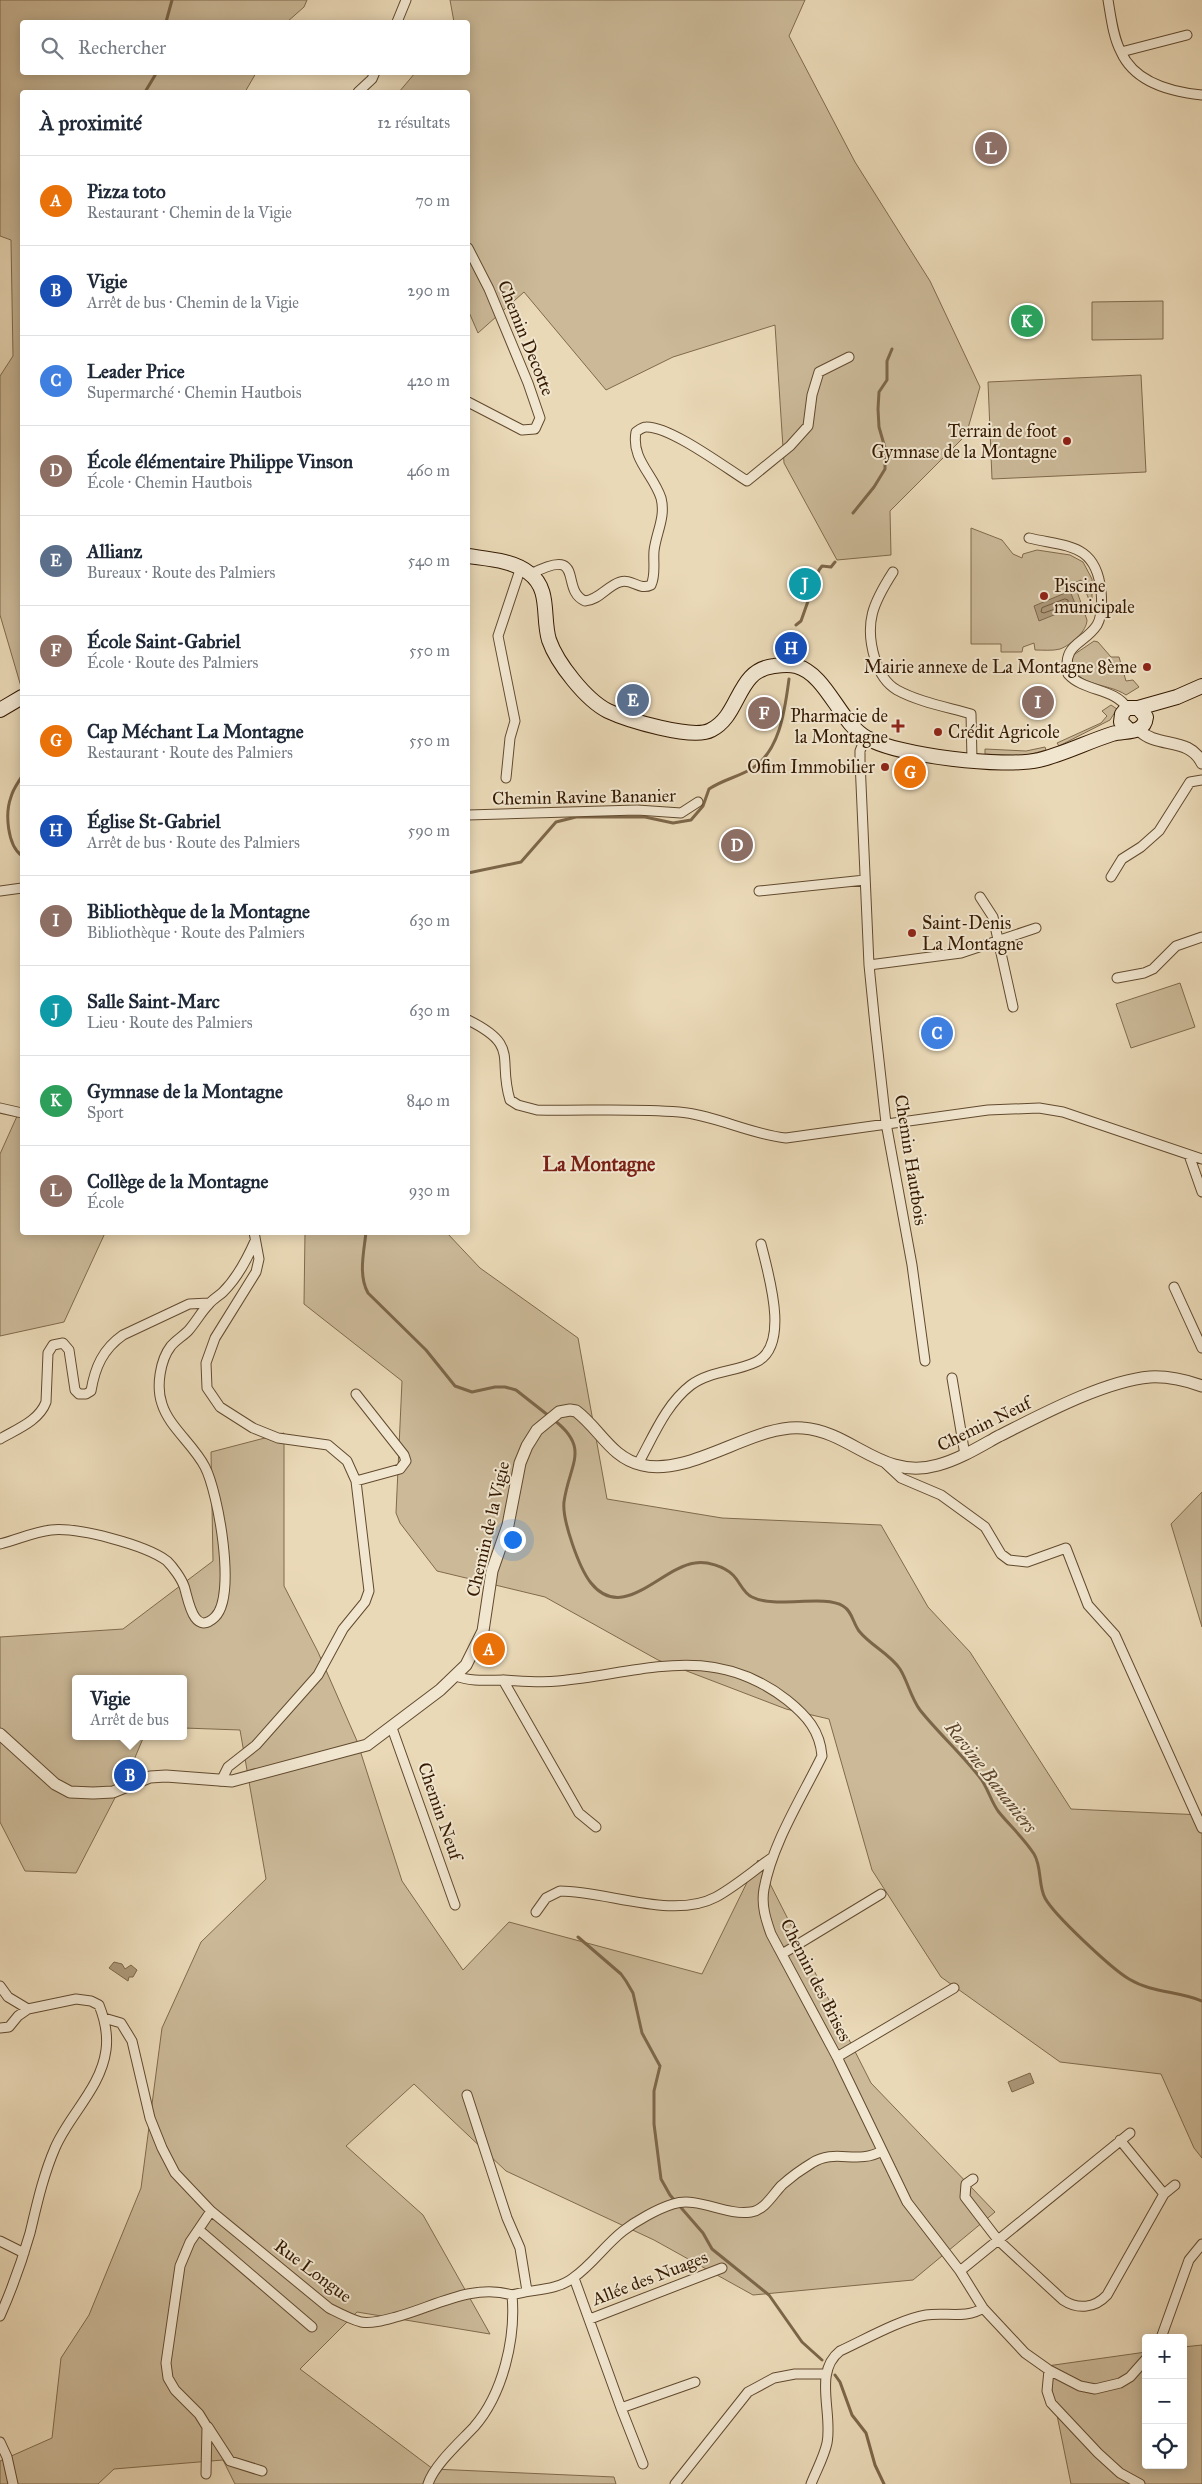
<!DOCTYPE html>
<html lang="fr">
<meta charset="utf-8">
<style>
body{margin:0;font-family:"IM FELL Great Primer",serif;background:#f6f6f7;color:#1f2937}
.controls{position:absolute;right:15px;bottom:15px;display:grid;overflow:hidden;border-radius:5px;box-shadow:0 2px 12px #0003}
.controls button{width:45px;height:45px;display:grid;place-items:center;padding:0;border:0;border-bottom:1px solid #e0e1e3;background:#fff;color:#1f2937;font:25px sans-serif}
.you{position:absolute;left:512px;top:1539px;width:18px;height:18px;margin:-12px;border:4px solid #fff;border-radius:50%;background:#1a73e8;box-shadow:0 0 0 8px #1a73e833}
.badge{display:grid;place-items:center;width:32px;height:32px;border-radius:50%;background:#7c3aed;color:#fff;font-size:16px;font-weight:700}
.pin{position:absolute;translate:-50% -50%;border:2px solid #fff;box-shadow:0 1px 5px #0006}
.popup{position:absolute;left:72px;top:1675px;width:115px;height:65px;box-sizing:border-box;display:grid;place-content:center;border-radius:5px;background:#fff;filter:drop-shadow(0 1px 4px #0005);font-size:16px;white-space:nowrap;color:#747a83}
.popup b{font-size:19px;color:#1f2937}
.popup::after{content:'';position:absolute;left:50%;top:100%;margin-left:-10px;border:10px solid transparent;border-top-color:#fff}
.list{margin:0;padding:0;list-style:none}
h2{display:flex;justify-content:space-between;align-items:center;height:65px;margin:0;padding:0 20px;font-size:21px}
h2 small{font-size:16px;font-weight:400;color:#747a83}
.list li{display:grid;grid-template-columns:32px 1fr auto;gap:15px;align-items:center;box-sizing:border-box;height:90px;padding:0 20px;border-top:1px solid #e0e1e3}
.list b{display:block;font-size:19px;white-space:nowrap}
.list p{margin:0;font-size:16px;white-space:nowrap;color:#747a83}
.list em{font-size:16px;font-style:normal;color:#747a83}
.icon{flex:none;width:28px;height:28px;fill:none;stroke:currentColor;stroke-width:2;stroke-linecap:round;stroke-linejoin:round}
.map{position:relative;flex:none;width:1202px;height:2484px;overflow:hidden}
.search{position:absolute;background:#fff;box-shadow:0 2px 12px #0003;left:20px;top:20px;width:450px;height:55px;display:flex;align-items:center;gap:12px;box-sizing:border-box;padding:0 18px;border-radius:5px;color:#747a83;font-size:19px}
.panel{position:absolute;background:#fff;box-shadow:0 2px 12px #0003;left:20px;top:90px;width:450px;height:1145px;border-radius:5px}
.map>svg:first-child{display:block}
.green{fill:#cbb998;stroke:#806a4c}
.water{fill:#ac9879;stroke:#7c6649}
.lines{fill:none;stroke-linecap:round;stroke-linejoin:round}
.shore{stroke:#70593d;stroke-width:1}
.stream{stroke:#7c6649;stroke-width:3}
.minor-casing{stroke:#624a2e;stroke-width:11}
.tertiary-casing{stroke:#624a2e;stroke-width:13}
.secondary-casing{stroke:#351a01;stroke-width:16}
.minor{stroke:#f1e6d0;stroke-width:9}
.tertiary{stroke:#f1e6d0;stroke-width:11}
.secondary{stroke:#f1e6d0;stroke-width:14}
.poi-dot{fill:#8f2418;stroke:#f1e6d0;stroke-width:2}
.labels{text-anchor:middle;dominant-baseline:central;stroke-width:4;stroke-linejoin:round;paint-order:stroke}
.street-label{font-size:18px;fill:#351a01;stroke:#f1e6d0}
.poi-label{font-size:18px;fill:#351a01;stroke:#f1e6d0;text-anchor:end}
.water-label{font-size:19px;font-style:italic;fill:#5f462b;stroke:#f1e6d0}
.quarter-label{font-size:20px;font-weight:bold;fill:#7a1f14;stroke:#f1e6d0}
</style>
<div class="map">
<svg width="1202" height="2484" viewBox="0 0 1202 2484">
<rect width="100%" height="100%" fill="#ead9b7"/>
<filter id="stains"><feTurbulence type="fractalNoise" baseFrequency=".004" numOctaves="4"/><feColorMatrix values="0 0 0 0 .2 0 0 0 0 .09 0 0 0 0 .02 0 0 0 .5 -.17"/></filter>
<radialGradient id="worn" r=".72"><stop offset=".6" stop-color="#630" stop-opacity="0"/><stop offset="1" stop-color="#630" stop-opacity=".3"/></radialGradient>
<path class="green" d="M0,0h307l-3,7 -17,15h-265v50l234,1 -11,19h-223v598l-22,-75v-239l13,-20 -2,-116 -11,-4z
M450,0h355l-16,36 66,126 75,119 50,106 -14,48 -76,76 1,44 -54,5 -53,-97 -9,-138 -102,32 -67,33 -82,-98 -46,41 -10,-23v-218h-69l16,-19 53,-1v-50h-14z
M1163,301v38l-71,1v-38z
M1141,375l5,97 -154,7 -4,-97z
M971,528l31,12 11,14 9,4 1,-4 14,-4 33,5 13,7 9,17v23h-2l-9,-22 -7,3 13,37c0,11 -16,25 -27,29 -7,2 -17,1 -25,1l-1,-7 -11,4 -1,5h-21v-8h-30z
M1094,641l4,1 13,15h8l7,24 7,-1 6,7 -13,8c-18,-13 -58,-8 -54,-39z
M1111,705l6,4 -7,11 -51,26 -2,-3 44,-20 6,-7 -5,-5z
M1045,747l1,3 -22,6 -39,-2v-5l41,2z
M1180,983l15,44 -64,21 -15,-44z
M22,1105v127l83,1 -41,89 -64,14v-182z
M305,1233h142l33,35 98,70 29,161 115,19 159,7 47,82 42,45 101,157 131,6v343l-8,-10 -33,-74 -101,-12 -119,-85 -69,-107 -43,-151 -43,-10 -128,-49 -113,-63 -108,-26 -37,-48 -4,-10 6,-132 -98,-77z
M284,1433v153l34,66 39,89 45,140 61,89 46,-48 193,52 56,-114 113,223 124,129 -82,68 -160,15 -99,-55 -148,-69 -92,-87 -68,62 77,69 67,119 -133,-22 -57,57 133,100 181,8 2,7h-381l-12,-24 -109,9 -16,15h-98v-23l52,-23 9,-80 28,-43 52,-127 21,-160 39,-86 65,-63 -26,-149 -56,-2v-49h-108v57h68l-13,31 -55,106 -51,-2 -25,-49v-185l123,-8 90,-68 -2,-109z
M1202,1492v135l-31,-103z
M1202,2345v139h-131l-24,-118 99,-14v113h37v-118z"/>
<path class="water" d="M1070,591l6,15 -37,15 -5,-15z
M114,1962l8,2 3,5 6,-4 6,5 -4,7h-4l-1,4 -19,-13z
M1030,2073l4,10 -22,9 -4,-10z"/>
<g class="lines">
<path class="shore" d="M1065,599l3,1v4l-24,9 -3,-1 1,-4z"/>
<path class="stream" d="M166,22l6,-22
M145,92l12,-20
M853,513l21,-26 11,-18v-21l-6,-21 -1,-18 1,-17 8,-12v-19l5,-12
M796,625l5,-4 18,-51 3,-4 9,1 4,-5
M22,776c-4,7 -9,13 -11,21 -6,16 -4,48 11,59
M468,873l53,-11 35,-40 20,-5h69l28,6 18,-3 12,-14 6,-17c13,-9 29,-12 42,-20 29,-17 34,-60 38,-90
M366,1232c-2,20 -8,43 2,61l58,57 29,36 17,6 23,-5h10l11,3 33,26
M554,1420c37,29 15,44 10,82 -2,18 15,66 27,81 32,40 69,-15 104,-20 11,-2 29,3 38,12 7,7 10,18 19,22 23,12 72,-3 91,9 9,5 10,17 16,25 12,15 30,22 41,38 8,13 11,29 20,41 19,24 43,45 61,69 7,10 10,22 17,32 11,14 26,27 36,43 8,13 4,31 11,44 9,17 67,71 84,81 23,14 49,12 73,22
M578,1937l43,37 5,7 7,12 9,40 18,33 -6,25v33l7,55 9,16 33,38 9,16 57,46 33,47 20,18
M835,2375l5,7 12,33 14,18 9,32 9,19"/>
<g class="minor-casing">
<path id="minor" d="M1108,0c3,17 5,37 13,52 14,31 50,40 81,43
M397,22l9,-22
M1121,52l66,-17
M358,92l14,-13 3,-7
M468,248l21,41 39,94 12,35 -5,11 -13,1 -54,-28
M1029,538c38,9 67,5 72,53 1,10 1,25 -4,34 -13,20 -35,18 -29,49 16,18 47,14 59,34
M893,572c-20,31 -29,51 -18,87 4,13 10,24 22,31 22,12 50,17 74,24l1,46
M531,574c56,-29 28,16 54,27 14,-1 22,-15 35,-19 12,-4 19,9 31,3 5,-10 2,-23 3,-34 2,-18 12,-34 7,-53 -8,-24 -30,-39 -25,-66 3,-2 6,-5 10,-5 24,-1 80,41 101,54l43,-35 18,-20 4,-31 7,-23 30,-15
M865,738l-5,13v10l9,204 6,60 11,98 26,142 13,96
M506,778l4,-40 5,-17 -17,-85 23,-69
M468,815l169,-5 44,3 17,-11
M1111,877l11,-18 19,-12 18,-16 31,-49 12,-2
M0,891l22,-3
M759,891l106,-11
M980,897l13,20 20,90
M869,965l92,-12 75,-25
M1117,978l27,-5 9,-4 23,-23 26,-9
M468,1020c53,26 29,38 42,80l8,5 19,5c47,1 95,-2 142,2 36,3 70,22 107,26l202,-28 51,-2 24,4 139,47
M0,1108l22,5
M1189,1155l13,37
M1174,1287l28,61
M952,1378l13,77
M356,1394l48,61 2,6 -6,8 -44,12
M0,1439c17,-10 39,-18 46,-37l2,-49 5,-8 10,-2 6,7 6,40 4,4h7l5,-3c4,-24 12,-42 32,-56l66,-31 20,-1
M638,1464c15,-27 28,-60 53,-79 19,-14 44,-13 65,-23 35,-16 12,-89 5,-118
M886,1464l15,14 40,17 44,32 16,27 8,6 18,2 39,-14 22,57 27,30 87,193
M0,1544c17,-4 33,-12 51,-14 27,-3 95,15 116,31 6,6 14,17 17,25 4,11 9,52 31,31 22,-21 3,-125 -10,-150 -11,-22 -36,-40 -43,-63 -6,-17 -2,-44 9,-58 5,-6 12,-10 17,-15 8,-9 13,-19 21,-27 4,-5 10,-8 14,-12 15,-15 24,-33 32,-51
M456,1676c15,6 32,4 49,4 17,1 35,3 53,1 85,-8 153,-40 229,19 20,16 33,31 35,56 -20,41 -50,88 -58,133 -3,16 2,31 7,45l66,123 70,145 53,69 23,37 42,45 24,17 31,16 15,3 25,-6 10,-6 16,-18
M503,1680l76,133 17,14
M392,1728l63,177
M221,1781l7,-14 28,-22 62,-70 25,-46 22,-27 4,-11 -13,-110 -9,-20 -19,-16 -50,-7 -25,-10 -33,-21 -13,-19 -1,-25 9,-25 41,-66 3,-13 -5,-27
M536,1912l10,-14 14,-7c47,0 113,29 156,6 20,-11 38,-27 57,-40
M782,1954l99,-60
M0,1986l8,11 20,12
M104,2018l17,5 11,18 18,77 12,30 13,25 36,38 118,97c10,5 21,11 32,14 11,2 24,-2 35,-5 38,-10 76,-34 116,-22 4,43 -9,99 -38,132 -14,15 -40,38 -46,57
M0,2028l9,-1 9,-11 10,-7 48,-10 15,2 8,4c6,15 9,30 7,45 -5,38 -37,65 -51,98 -12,28 -18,56 -25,85 -8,28 -18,56 -30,83
M837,2057l117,-69
M467,2095l40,123 13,30 7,43
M1120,2140l44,54
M973,2179l-7,5 -1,13 33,43 65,60c15,10 32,8 44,-5l57,-101 11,-9
M199,2230l113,97
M0,2241l24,12
M960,2271l170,-138
M574,2278l47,130 74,-26
M512,2295c20,-6 44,-4 61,-17 19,-13 32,-33 50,-47 13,-10 34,-22 50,-27 25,-8 52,12 78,8 14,-2 22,-18 31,-27 9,-8 20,-16 30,-22 23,-15 45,2 70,-12
M590,2319l132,-51
M1161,2338l28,-78 13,-16
M1049,2370l-2,21 4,12 47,50 22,20 20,11
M621,2408l22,56
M208,2427l22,34 32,10
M0,2442l7,15 6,27
M206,2474l1,-47 -8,-13 -24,-24 -7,-12 -2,-15 14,-97 10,-24 21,-31
M675,2484l73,-92 26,-14 21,-4h30
M811,2484c5,-13 13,-27 16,-41 6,-30 -14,-71 13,-92 24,-11 61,-32 86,-36 19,-3 41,4 57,-7"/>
</g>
<g class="tertiary-casing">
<path id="tertiary" d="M1139,730c18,19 50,6 63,33
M0,1734l55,50 15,8 23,1 20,-1 37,-15 16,-1 66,5 135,-36 73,-55 26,-25 17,-34 9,-60 16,-46 12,-62 7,-17 10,-16 22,-18 11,-2 6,1c24,18 35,47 66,54 49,12 113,-42 161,-37 50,4 79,53 135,37 22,-6 41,-18 61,-29 42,-21 105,-55 151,-59 19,-1 35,3 52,9"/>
</g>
<g class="secondary-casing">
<path id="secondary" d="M468,556c20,3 44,4 61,17 22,16 13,44 20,67 8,23 37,60 59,71 19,9 85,29 103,19 30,-15 25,-60 63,-64 7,-1 15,-2 22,0 31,8 44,58 71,72 32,18 137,30 172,22 25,-6 48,-18 73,-26 13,-4 32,1 34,-17l-8,-9h-11l-5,6 -1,8 8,8
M1138,708l39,-11 25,-11
M0,710l22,-13"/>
</g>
<use href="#minor" class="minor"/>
<use href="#tertiary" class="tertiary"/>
<use href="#secondary" class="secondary"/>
</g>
<g class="poi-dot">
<circle cx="1067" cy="441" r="5"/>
<circle cx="1044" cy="596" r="5"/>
<circle cx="1147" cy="667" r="5"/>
<path d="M895.5 718.5h5v5h5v5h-5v5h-5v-5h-5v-5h5z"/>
<circle cx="938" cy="732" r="5"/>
<circle cx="885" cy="767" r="5"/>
<circle cx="912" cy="933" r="5"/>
</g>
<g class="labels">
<g class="street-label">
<text transform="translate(526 338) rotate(68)">Chemin Decotte</text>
<text transform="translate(584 797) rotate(-1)">Chemin Ravine Bananier</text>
<text transform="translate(911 1160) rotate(81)">Chemin Hautbois</text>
<text transform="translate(984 1424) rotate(-26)">Chemin Neuf</text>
<text transform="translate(488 1529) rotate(-77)">Chemin de la Vigie</text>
<text transform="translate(440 1811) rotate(71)">Chemin Neuf</text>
<text transform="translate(816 1980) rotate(63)">Chemin des Brises</text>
<text transform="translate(313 2271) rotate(37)">Rue Longue</text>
<text transform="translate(650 2278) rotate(-21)">Allée des Nuages</text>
</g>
<g class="poi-label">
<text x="1057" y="431">Terrain de foot<tspan x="1057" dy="21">Gymnase de la Montagne</tspan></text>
<text x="1054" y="586" text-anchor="start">Piscine<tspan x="1054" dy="21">municipale</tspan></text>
<text x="1137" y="667">Mairie annexe de La Montagne 8ème</text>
<text x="888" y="716">Pharmacie de<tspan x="888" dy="21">la Montagne</tspan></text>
<text x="948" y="732" text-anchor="start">Crédit Agricole</text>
<text x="875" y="767">Ofim Immobilier</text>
<text x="922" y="923" text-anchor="start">Saint-Denis<tspan x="922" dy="21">La Montagne</tspan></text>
</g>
<g class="water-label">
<text transform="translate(991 1777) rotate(52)">Ravine Bananiers</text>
</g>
<g class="quarter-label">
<text x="599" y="1164">La Montagne</text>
</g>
</g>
<rect width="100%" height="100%" filter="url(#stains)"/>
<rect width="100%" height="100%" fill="url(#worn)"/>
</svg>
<div class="controls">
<button>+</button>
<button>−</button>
<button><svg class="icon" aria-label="locate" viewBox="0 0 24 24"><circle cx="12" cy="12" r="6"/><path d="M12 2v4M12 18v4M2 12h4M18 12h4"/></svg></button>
</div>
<div class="you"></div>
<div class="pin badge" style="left:489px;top:1649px;background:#e8710a">A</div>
<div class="pin badge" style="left:130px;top:1775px;background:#1a4fb4">B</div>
<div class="popup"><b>Vigie</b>Arrêt de bus</div>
<div class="pin badge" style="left:937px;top:1033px;background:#3f7fe0">C</div>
<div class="pin badge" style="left:737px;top:845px;background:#8d6e63">D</div>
<div class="pin badge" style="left:633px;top:700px;background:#5c6f8a">E</div>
<div class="pin badge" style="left:764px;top:713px;background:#8d6e63">F</div>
<div class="pin badge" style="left:910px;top:772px;background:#e8710a">G</div>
<div class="pin badge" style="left:791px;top:648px;background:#1a4fb4">H</div>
<div class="pin badge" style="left:1038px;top:702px;background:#8d6e63">I</div>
<div class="pin badge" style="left:805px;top:584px;background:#0f9aa8">J</div>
<div class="pin badge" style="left:1027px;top:321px;background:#2e9e5b">K</div>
<div class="pin badge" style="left:991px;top:148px;background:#8d6e63">L</div>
<div class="search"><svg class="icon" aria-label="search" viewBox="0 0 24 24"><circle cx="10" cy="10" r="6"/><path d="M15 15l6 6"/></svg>Rechercher</div>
<section class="panel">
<h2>À proximité<small>12 résultats</small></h2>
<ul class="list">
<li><span class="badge" style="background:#e8710a">A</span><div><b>Pizza toto</b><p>Restaurant · Chemin de la Vigie</p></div><em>70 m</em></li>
<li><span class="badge" style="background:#1a4fb4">B</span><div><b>Vigie</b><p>Arrêt de bus · Chemin de la Vigie</p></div><em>290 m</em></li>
<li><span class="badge" style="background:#3f7fe0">C</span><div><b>Leader Price</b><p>Supermarché · Chemin Hautbois</p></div><em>420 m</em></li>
<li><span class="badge" style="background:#8d6e63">D</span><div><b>École élémentaire Philippe Vinson</b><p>École · Chemin Hautbois</p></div><em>460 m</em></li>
<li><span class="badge" style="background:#5c6f8a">E</span><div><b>Allianz</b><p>Bureaux · Route des Palmiers</p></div><em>540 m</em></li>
<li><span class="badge" style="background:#8d6e63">F</span><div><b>École Saint-Gabriel</b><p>École · Route des Palmiers</p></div><em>550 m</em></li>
<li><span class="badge" style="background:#e8710a">G</span><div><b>Cap Méchant La Montagne</b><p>Restaurant · Route des Palmiers</p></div><em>550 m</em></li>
<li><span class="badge" style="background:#1a4fb4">H</span><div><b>Église St-Gabriel</b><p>Arrêt de bus · Route des Palmiers</p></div><em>590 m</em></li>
<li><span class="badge" style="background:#8d6e63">I</span><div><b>Bibliothèque de la Montagne</b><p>Bibliothèque · Route des Palmiers</p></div><em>630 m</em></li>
<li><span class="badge" style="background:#0f9aa8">J</span><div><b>Salle Saint-Marc</b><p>Lieu · Route des Palmiers</p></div><em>630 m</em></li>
<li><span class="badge" style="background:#2e9e5b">K</span><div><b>Gymnase de la Montagne</b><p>Sport</p></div><em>840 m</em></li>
<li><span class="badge" style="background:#8d6e63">L</span><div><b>Collège de la Montagne</b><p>École</p></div><em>930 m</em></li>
</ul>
</section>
</div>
